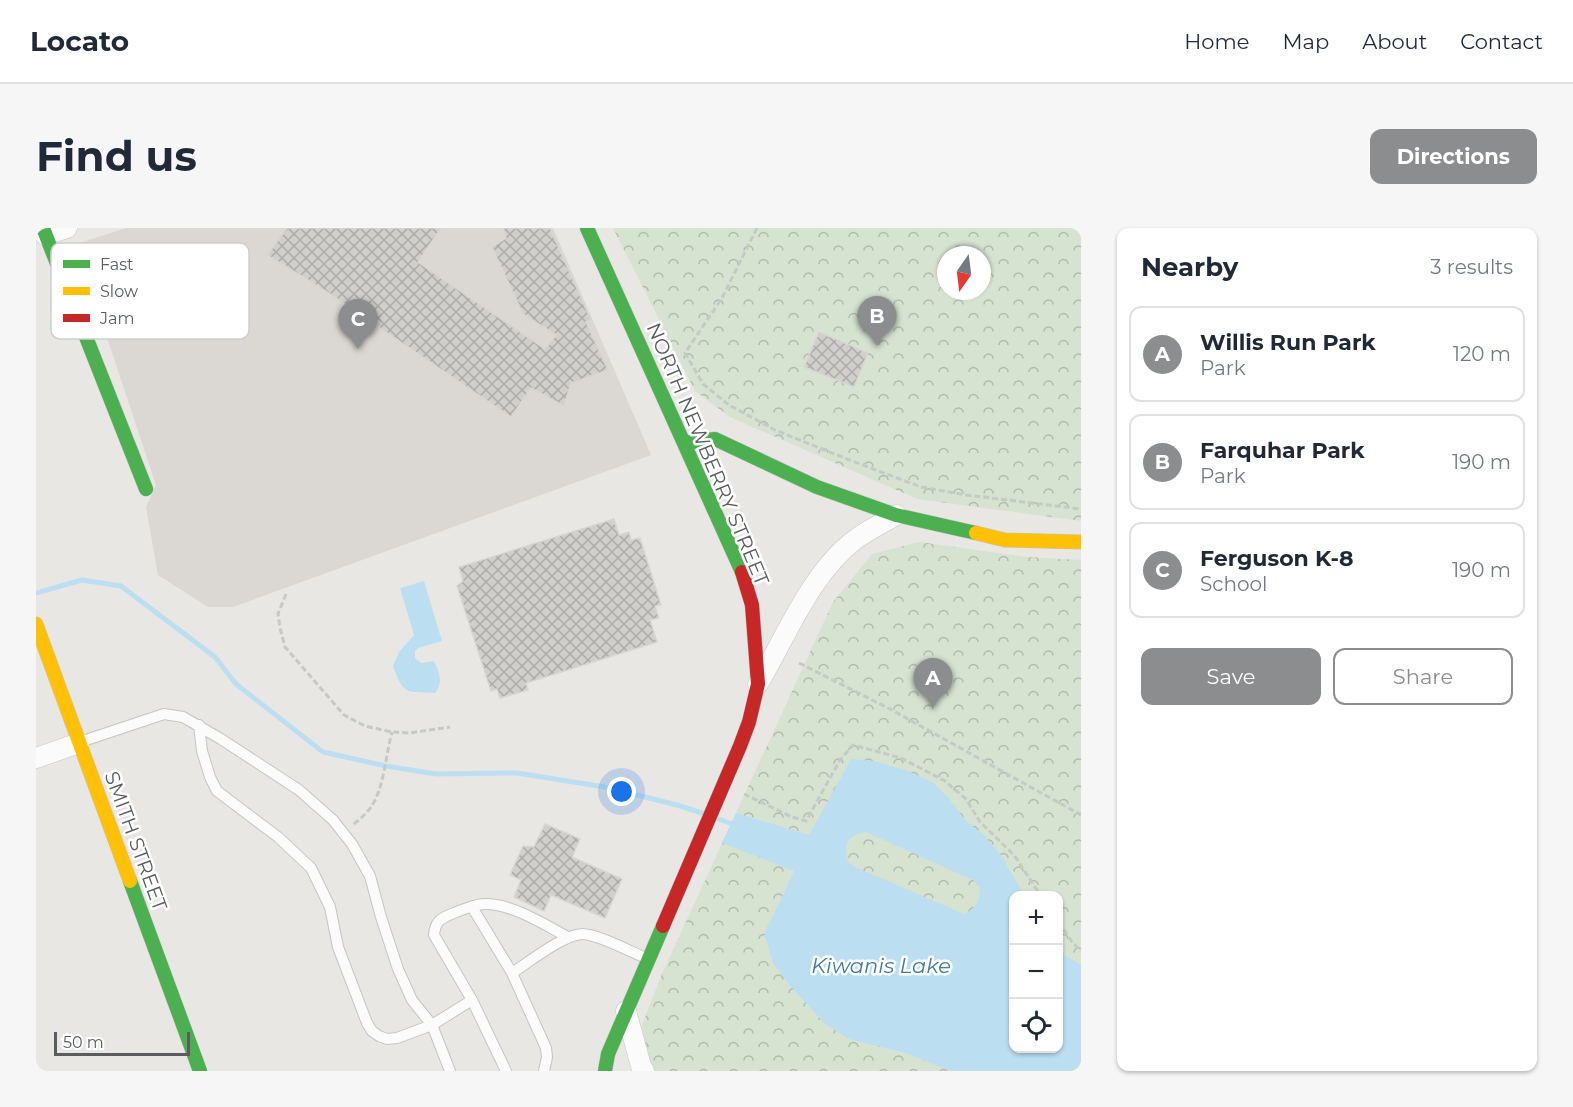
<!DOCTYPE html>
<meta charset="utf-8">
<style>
body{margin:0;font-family:Montserrat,sans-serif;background:#f6f6f7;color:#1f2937}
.controls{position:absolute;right:18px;bottom:18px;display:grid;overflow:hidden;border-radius:12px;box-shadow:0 2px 4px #0004}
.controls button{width:54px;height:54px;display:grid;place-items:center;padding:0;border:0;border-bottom:2px solid #e0e1e3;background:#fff;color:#1f2937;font:30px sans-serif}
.compass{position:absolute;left:901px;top:18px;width:54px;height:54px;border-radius:50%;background:#fff;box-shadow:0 2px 4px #0004;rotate:194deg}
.scale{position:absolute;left:18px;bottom:15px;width:136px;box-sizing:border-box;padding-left:6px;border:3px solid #5a5d60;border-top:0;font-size:16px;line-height:21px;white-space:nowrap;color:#5a5d60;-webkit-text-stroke:4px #fff;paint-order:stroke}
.you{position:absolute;left:586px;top:564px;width:21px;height:21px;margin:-15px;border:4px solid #fff;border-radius:50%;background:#1a73e8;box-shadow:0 0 0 9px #1a73e833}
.badge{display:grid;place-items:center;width:39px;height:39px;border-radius:50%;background:#8c8d8e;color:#fff;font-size:20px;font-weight:700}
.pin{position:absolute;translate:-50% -50px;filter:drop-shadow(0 2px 3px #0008)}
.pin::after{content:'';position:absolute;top:32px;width:21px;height:18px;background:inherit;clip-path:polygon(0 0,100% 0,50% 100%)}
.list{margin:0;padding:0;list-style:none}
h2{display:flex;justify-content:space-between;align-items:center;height:78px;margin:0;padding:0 24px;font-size:26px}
h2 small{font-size:20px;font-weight:400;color:#747a83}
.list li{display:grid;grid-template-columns:39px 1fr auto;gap:18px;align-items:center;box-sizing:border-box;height:96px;margin:0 12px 12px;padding:0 12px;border:2px solid #e0e1e3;border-radius:12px}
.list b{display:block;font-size:22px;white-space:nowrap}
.list p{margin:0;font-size:20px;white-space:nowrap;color:#747a83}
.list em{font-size:20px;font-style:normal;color:#747a83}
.actions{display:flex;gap:12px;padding:18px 24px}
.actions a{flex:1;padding:14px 0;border:2px solid #8c8d8e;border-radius:12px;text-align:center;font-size:21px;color:#8c8d8e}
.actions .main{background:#8c8d8e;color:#fff}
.icon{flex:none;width:33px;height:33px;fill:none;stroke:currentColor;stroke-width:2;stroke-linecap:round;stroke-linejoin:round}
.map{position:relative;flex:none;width:1045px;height:843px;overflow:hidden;border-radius:12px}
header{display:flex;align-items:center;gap:36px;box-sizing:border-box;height:84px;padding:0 30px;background:#fff;border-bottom:2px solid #e0e1e3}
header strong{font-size:28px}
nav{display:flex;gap:33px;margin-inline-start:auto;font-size:21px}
.intro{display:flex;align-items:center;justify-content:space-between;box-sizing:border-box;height:144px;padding:0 36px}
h1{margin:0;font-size:42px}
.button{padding:15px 27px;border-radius:12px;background:#8c8d8e;color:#fff;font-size:21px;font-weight:700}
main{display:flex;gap:36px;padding:0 36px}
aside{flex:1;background:#fff;border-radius:12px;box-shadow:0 2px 4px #0004}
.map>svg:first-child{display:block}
.education{fill:#dbd7d3}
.park{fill:url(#park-crowns);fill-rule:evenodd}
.water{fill:#bbdff0;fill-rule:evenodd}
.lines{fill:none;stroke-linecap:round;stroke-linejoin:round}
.stream{stroke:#bbdff0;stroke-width:5}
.building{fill:url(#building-cross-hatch);stroke:#d8d6d2;stroke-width:1.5}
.lane-casing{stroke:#c5c4c4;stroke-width:12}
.street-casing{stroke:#c5c4c4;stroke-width:21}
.fast-casing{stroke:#c5c5c5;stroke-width:15}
.slow-casing{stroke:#c5c5c5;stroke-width:15}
.jam-casing{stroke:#c5c5c5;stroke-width:15}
.path{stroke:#c5cac6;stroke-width:3;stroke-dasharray:6 3;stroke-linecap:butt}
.lane{stroke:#fcfbfb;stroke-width:10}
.street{stroke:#fcfbfb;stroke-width:20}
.fast{stroke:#4caf50;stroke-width:14}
.slow{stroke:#ffc107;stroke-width:14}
.jam{stroke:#c62828;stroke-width:14}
.labels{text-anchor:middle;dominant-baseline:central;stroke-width:5;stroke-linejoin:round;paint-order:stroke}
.street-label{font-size:20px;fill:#5a5d60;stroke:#fff}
.water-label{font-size:21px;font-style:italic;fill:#447a9c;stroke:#fff}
.key{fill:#fff;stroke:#cececf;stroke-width:1.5}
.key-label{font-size:16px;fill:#5a5d60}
</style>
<header>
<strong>Locato</strong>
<nav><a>Home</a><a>Map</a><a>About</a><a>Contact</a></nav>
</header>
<div class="intro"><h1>Find us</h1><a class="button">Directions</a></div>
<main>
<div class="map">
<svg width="1045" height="843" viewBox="0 0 1045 843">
<defs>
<pattern id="park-crowns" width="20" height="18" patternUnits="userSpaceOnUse" patternTransform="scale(1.5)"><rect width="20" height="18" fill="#d5e3d0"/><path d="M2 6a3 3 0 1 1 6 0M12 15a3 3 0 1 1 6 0" fill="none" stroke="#b0bbac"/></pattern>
<pattern id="building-cross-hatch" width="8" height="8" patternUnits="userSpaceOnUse" patternTransform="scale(1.5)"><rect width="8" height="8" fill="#d0cfcc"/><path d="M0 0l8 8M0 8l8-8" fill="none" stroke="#acaba9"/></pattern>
</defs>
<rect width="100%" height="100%" fill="#e9e7e3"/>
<path class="education" d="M90,0h427l98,227 -418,152h-25l-50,-32 -12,-68 10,-22 -80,-241z"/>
<path class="park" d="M577,0h468v293l-164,-22 -187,-82 -35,-26zM910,27h36v36h-36z
M883,314l108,15 54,3v511h-431l-8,-46 19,-49 172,-374 39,-48zM978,668h45v152h-45z"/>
<path class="water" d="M388,353l18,60 -24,7 -3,3v7l6,5 13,-2c5,11 10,21 1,32 -30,-2 -31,3 -42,-27l6,-14 15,-17 -14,-47z
M815,531l24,2 33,10 24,11 15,14 19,25 17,13 18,21 23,40 -10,1v152h45v-98l4,4 18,11v106h-131l-44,-18 -57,-14 -25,-16 -37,-41 -14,-19 -9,-30 15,-29 15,-33 -72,-28 14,-30 73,22zM830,604l107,48 7,7c0,13 -3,21 -16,27l-109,-47 -7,-5c-4,-19 -2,-26 18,-30z"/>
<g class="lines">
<path class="stream" d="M0,365l46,-13 39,6 94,71 21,27 87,68 63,14 50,8 81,-1 88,14 72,18 25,8
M683,591l13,5"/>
</g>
<path class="building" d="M251,0h154l-23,34 127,87 11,-14 -33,-21 -31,-67 14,-9 -3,-10h47l41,92 -5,2 22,48 -37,13 -7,23 -33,-18 -20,29 -187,-127 -57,-35z
M783,104l49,21 -14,34 -50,-20z
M578,291l5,16 10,-3 2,8 9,-2 21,67 -6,1 4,12 -9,2 7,22 -131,41 2,7 -28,8 -3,-9 -6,2 -34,-105 6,-5 -4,-14z
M509,596l35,15 -8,18 50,22 -17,39 -54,-23 -7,16 -30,-14 7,-17 -11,-5 13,-29 11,1z"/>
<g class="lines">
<g class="lane-casing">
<path id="lane" d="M163,497l3,26 8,26 7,14 61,46 33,31 19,39 8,40 29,76 5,8 7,5 8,3 10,-1 35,-13 40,-25 34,71
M44,514l84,-28 19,3 38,22 78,51 34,30 19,24 18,32 11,41 17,52 14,31 20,25 18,46
M436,679l40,66
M436,772l-38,-65c1,-14 7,-17 20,-22 7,-3 15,-6 23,-8 28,-6 66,19 91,32
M508,843l3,-14 -1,-9 -34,-75c17,-11 51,-38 70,-39 16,0 49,18 66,25"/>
</g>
<g class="street-casing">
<path id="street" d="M9,7l22,-7
M722,456c28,-47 53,-112 98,-145 12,-9 27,-16 40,-24
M0,530l43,-15
M590,783l15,55 3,5"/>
</g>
<g class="fast-casing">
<path id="fast" d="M7,0l103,261
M551,0l155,344
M648,215l31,-4 102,48 79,28 80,18
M94,653l70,190
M569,843l3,-17 55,-128"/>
</g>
<g class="slow-casing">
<path id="slow" d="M940,305l29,7 76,2
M0,396l94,257"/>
</g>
<g class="jam-casing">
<path id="jam" d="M627,698l77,-180 9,-24 9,-38 -6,-79 -10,-33"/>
</g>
<path class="path" d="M721,0l-35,70 -37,55 18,31 26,21 46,25 72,29 74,28 45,8 115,14
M250,366l-8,20 2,14 5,19 59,68 21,11 27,6 17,1 41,-6
M763,435l91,46 191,106
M708,566l48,23 14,4 34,-61 13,-15 48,13 44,23 21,18 14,23 34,33 27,41
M318,596c6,-5 13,-11 17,-17 13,-18 15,-54 21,-75
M1023,694l13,20 9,9"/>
<use href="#lane" class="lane"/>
<use href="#street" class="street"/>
<use href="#fast" class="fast"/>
<use href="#slow" class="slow"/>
<use href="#jam" class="jam"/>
</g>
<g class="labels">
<g class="street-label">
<text transform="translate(672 226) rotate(67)">NORTH NEWBERRY STREET</text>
<text transform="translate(100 613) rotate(70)">SMITH STREET</text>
</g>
<g class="water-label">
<text x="845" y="737">Kiwanis Lake</text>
</g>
</g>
<rect x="15" y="15" width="198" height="96" rx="9" class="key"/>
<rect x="27" y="32" width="27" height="8" fill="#4caf50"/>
<rect x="27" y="59" width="27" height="8" fill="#ffc107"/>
<rect x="27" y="86" width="27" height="8" fill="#c62828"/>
<g class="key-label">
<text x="64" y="42">Fast</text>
<text x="64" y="69">Slow</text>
<text x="64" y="96">Jam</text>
</g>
</svg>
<div class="controls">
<button>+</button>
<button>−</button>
<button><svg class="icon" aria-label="locate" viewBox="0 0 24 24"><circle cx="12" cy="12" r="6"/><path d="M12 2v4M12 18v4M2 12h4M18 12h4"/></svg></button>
</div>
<svg class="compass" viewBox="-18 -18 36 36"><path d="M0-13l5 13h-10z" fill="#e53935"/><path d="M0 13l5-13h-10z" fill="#747a83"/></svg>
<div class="scale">50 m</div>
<div class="you"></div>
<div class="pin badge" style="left:897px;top:480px">A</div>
<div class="pin badge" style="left:841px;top:118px">B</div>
<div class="pin badge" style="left:322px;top:121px">C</div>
</div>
<aside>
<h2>Nearby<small>3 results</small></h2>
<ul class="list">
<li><span class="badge">A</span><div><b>Willis Run Park</b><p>Park</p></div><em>120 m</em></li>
<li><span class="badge">B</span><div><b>Farquhar Park</b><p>Park</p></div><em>190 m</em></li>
<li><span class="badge">C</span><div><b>Ferguson K-8</b><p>School</p></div><em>190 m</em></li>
</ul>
<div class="actions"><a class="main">Save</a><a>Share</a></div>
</aside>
</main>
